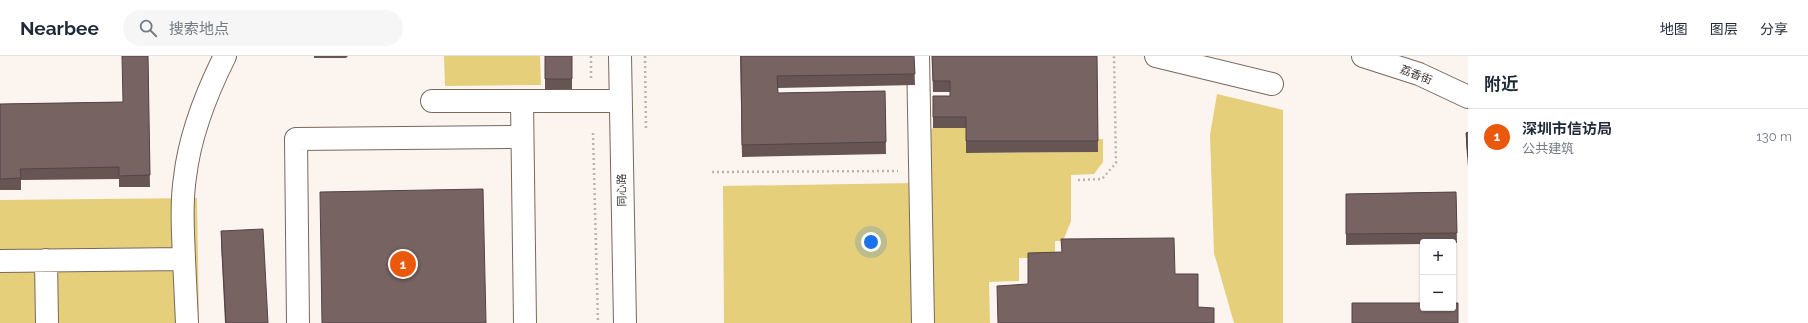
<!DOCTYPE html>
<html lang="zh">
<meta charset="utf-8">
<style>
body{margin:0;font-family:Raleway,"Noto Sans SC",sans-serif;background:#f6f6f7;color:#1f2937}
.controls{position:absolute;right:12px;bottom:12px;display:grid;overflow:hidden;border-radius:4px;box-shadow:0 1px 3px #0004}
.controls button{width:36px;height:36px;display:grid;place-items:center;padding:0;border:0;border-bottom:1px solid #e0e1e3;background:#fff;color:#1f2937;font:20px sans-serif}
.you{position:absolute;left:871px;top:186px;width:14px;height:14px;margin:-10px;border:3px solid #fff;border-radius:50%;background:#1a73e8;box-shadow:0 0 0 6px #1a73e833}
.badge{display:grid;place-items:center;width:26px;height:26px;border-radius:50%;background:#ea580c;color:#fff;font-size:13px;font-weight:700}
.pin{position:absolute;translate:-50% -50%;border:2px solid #fff;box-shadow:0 1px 4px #0006}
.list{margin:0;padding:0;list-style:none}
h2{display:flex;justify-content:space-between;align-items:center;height:52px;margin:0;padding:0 16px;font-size:17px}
h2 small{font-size:13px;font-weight:400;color:#747a83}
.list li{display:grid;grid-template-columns:26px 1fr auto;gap:12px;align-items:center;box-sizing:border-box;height:56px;padding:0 16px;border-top:1px solid #e0e1e3}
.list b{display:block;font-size:15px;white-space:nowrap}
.list p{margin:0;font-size:13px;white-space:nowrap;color:#747a83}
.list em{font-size:13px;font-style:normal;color:#747a83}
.icon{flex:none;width:22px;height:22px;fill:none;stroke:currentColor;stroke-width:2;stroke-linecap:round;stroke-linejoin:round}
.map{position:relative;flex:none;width:1468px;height:267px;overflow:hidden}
header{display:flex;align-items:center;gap:24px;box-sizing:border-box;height:56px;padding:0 20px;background:#fff;border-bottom:1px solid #e0e1e3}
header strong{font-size:19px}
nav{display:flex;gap:22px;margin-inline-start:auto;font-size:14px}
.search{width:280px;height:36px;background:#f6f6f7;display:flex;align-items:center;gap:10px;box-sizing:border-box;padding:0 14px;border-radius:22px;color:#747a83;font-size:15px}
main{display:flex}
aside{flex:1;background:#fff}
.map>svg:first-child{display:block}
.green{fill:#e5cf7a}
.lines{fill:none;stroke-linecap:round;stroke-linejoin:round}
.minor-casing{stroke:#79685f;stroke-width:24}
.path{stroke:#bcb4af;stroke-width:2.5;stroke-dasharray:2 3;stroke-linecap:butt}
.minor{stroke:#fff;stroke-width:22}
.wall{fill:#665553}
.building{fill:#776361;stroke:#534544}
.labels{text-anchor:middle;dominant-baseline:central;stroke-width:4;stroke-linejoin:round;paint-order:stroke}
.street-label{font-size:11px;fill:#3b332f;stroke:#fff}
</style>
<header>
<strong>Nearbee</strong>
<div class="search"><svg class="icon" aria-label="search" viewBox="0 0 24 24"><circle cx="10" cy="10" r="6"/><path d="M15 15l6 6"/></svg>搜索地点</div>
<nav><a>地图</a><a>图层</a><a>分享</a></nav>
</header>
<main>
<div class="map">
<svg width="1468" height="267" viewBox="0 0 1468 267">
<rect width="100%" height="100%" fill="#fcf4ef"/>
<path class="green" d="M444,0h96l1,29 -96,1z
M1217,38l66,16v213h-49l-20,-70 -4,-118z
M933,72h33l1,25 130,-1v-13h6v23l-9,12 -23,1v46l-8,20h-8v17h-36v23l-30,1 1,41h-60l-4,-190z
M914,127l2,140h-192l-1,-137z
M197,142l2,125h-199v-123z"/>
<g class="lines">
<g class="minor-casing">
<path id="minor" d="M620,0l5,267
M918,0l5,267
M1156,0l116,28
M1363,0l56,18 49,23
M432,45h188
M522,45l3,222
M184,203c-1,-27 -3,-55 1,-82 5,-43 21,-83 40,-121
M46,204l1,63
M0,205l184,-2 3,64
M298,267l-2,-184 226,-2"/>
</g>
<path class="path" d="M591,0v23
M645,0l1,75
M593,77l5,190
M712,116l186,-1
M1078,124l24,-1 14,-16 -2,-107"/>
<use href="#minor" class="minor"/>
</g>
<path class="wall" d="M148,0l2,131h-31v-8l-98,1v10h-21v-86l123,-2z
M314,0h34l-2,2h-32z
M545,0h27v33l-27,1z
M740,0h174l1,29 -137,3v5l107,-2 1,63 -144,3z
M932,0h165l1,96 -132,1v-25h-33v-32h17v-4h-17z
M1468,76v35l-2,-24v-10z
M1456,136l1,51h-4v-1h-30v2l-77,1v-51z
M221,175l47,92h-43l-4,-80z"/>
<path class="building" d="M122,0h26l2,119 -31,1v-9l-99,2 1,9 -21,1v-75l123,-2z
M545,0h27v23h-27z
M741,0h173l1,18 -138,2 1,17 107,-2 1,51 -144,3z
M932,0h165l1,85h-132v-24h-33v-21h17v-15h-17z
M1468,76v25l-2,-24z
M483,133l3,134h-164l-2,-131z
M1456,136l1,41 -111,1v-40z
M263,173l5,94h-42l-5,-92z
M1174,182l1,36h23v33l16,1v15h-216l-1,-37 31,-2v-31l34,-1 -1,-13z
M1352,247h71v5h30v-5h5v20h-106z"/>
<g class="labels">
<g class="street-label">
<text transform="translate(1416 19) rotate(21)">荔香街</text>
<text transform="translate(622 134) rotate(-91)">同心路</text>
</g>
</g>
</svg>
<div class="controls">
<button>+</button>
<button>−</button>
</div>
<div class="you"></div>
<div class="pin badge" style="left:403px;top:208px">1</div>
</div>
<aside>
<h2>附近<small></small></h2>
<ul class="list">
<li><span class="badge">1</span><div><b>深圳市信访局</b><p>公共建筑</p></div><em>130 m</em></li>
</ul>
</aside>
</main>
